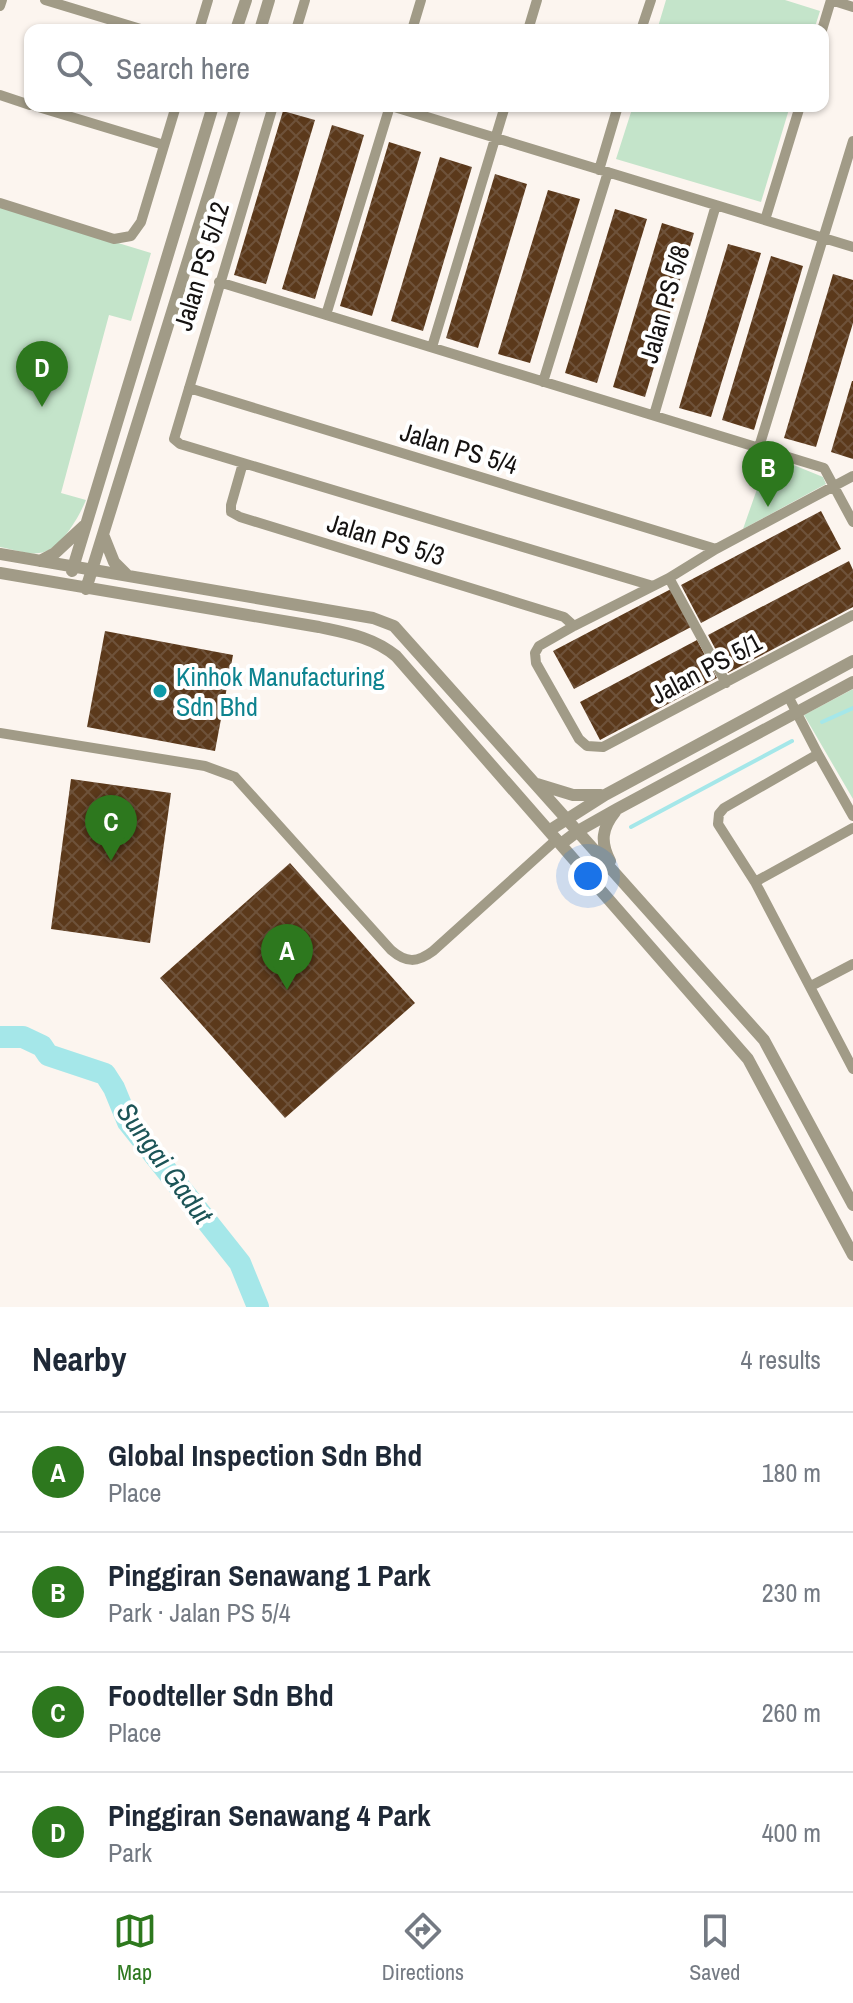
<!DOCTYPE html>
<meta charset="utf-8">
<style>
body{margin:0;font-family:"Archivo Narrow",sans-serif;background:#f2f2f3;color:#1f2937}
.you{position:absolute;left:588px;top:876px;width:28px;height:28px;margin:-20px;border:6px solid #fff;border-radius:50%;background:#1a73e8;box-shadow:0 0 0 12px #1a73e833}
.badge{display:grid;place-items:center;width:52px;height:52px;border-radius:50%;background:#2d781e;color:#fff;font-size:26px;font-weight:700}
.pin{position:absolute;translate:-50% -66px;filter:drop-shadow(0 2px 4px #0008)}
.pin::after{content:'';position:absolute;top:42px;width:28px;height:24px;background:inherit;clip-path:polygon(0 0,100% 0,50% 100%)}
.list{margin:0;padding:0;list-style:none}
h2{display:flex;justify-content:space-between;align-items:center;height:104px;margin:0;padding:0 32px;font-size:34px}
h2 small{font-size:26px;font-weight:400;color:#747a83}
.list li{display:grid;grid-template-columns:52px 1fr auto;gap:24px;align-items:center;box-sizing:border-box;height:120px;padding:0 32px;border-top:2px solid #e0e1e3}
.list b{display:block;font-size:30px;white-space:nowrap}
.list p{margin:0;font-size:26px;white-space:nowrap;color:#747a83}
.list em{font-size:26px;font-style:normal;color:#747a83}
.icon{flex:none;width:44px;height:44px;fill:none;stroke:currentColor;stroke-width:2;stroke-linecap:round;stroke-linejoin:round}
.map{position:relative;flex:none;width:853px;height:1307px;overflow:hidden}
.search{position:absolute;background:#fff;box-shadow:0 2px 6px #0004;left:24px;right:24px;top:24px;height:88px;display:flex;align-items:center;gap:20px;box-sizing:border-box;padding:0 28px;border-radius:16px;color:#747a83;font-size:30px}
.sheet{height:584px;background:#fff}
nav{display:flex;justify-content:space-around;align-items:center;box-sizing:border-box;height:112px;border-top:2px solid #e0e1e3;background:#fff;font-size:22px;color:#747a83}
nav a{display:grid;justify-items:center;gap:4px}
nav .on{color:#2d781e}
.map>svg:first-child{display:block}
.park{fill:#c4e4ca}
.lines{fill:none;stroke-linecap:round;stroke-linejoin:round}
.stream{stroke:#a5e7e9;stroke-width:4}
.river{stroke:#a5e7e9;stroke-width:22}
.building{fill:url(#building-cross-hatch)}
.minor{stroke:#a19b87;stroke-width:10}
.tertiary{stroke:#a19b87;stroke-width:12}
.culture-dot{fill:#0f9aa8;stroke:#fff;stroke-width:3}
.labels{text-anchor:middle;dominant-baseline:central;stroke-width:8;stroke-linejoin:round;paint-order:stroke}
.street-label{font-size:26px;fill:#151211;stroke:#fff}
.culture-label{font-size:26px;fill:#0d838f;stroke:#fff;text-anchor:start}
.water-label{font-size:28px;font-style:italic;fill:#1c5457;stroke:#fff}
</style>
<div class="map">
<svg width="853" height="1307" viewBox="0 0 853 1307">
<defs>
<pattern id="building-cross-hatch" width="8" height="8" patternUnits="userSpaceOnUse" patternTransform="scale(2)"><rect width="8" height="8" fill="#5b391b"/><path d="M0 0l8 8M0 8l8-8" fill="none" stroke="#6e523a"/></pattern>
</defs>
<rect width="100%" height="100%" fill="#fcf5ef"/>
<path class="park" d="M666,0h119l35,11 -6,19h-157z
M633,106h157l-29,96 -145,-43z
M0,207l151,46 -20,68 -22,-6 -48,178 25,7c-7,17 -26,51 -47,53 -11,2 -27,-4 -39,-6z
M769,455l54,22 3,7 -83,45z
M853,689v110l-49,-84z"/>
<g class="lines">
<path class="stream" d="M822,722l31,-14
M631,827l161,-86"/>
<path class="river" d="M0,1037h23l19,9 6,9 57,19 9,14 14,34 112,141 18,44"/>
</g>
<path class="building" d="M283,111l32,9 -49,164 -32,-9z
M332,125l32,10 -49,164 -33,-10z
M389,142l32,10 -49,164 -32,-10z
M440,157l32,10 -49,164 -32,-10z
M495,174l32,10 -49,164 -32,-10z
M548,190l32,9 -50,164 -32,-9z
M615,209l32,10 -50,164 -32,-10z
M662,223l32,10 -49,164 -32,-10z
M728,244l33,9 -50,164 -32,-9z
M771,256l32,10 -49,164 -32,-10z
M833,274l20,6v43l-37,124 -32,-9z
M852,381h1v78l-22,-7z
M821,511l20,38 -140,74 -20,-38z
M849,561l4,9v37l-125,66 -20,-38z
M671,589l20,38 -117,62 -21,-38z
M105,631l128,24 -18,96 -128,-24z
M697,640l20,38 -117,62 -20,-38z
M71,779l100,14 -21,150 -99,-14z
M290,863l125,140 -130,115 -125,-140z"/>
<g class="lines">
<path class="minor" d="M45,0l99,30
M0,6l2,-6
M199,30l9,-30
M296,30l9,-30
M412,30l9,-30
M528,30l9,-30
M641,30l10,-30
M822,30l9,-30 22,7
M0,95l30,10
M35,106l129,39
M273,106l-99,333 6,5 63,19 410,123
M391,106l462,141
M599,170l19,-64
M0,203l114,36 17,-3 10,-14 35,-116
M765,220l35,-114
M219,282l605,186 29,54
M326,315l64,-209
M432,347l73,-241
M543,382l65,-210
M189,388l527,161
M654,415l62,-210
M759,447l94,-306
M243,463l-12,42v7l9,5 324,100 10,9
M853,476l-137,73 -47,29 -95,48 -35,20 -4,7 1,10 43,76 8,7 16,1 250,-132
M669,578l57,105
M788,696l30,58
M0,733l205,33 30,11 156,173c15,13 26,13 42,1l124,-112
M853,816l-35,-62 -94,54 -5,6 -1,10 37,58 98,187
M755,882l98,-54
M811,986l42,-22"/>
<path class="tertiary" d="M236,30l10,-30
M260,30l9,-30
M104,537l10,25 13,13
M0,554l373,64 21,8 370,414 89,165
M40,561l15,-8 29,-27
M72,571l141,-465
M0,573l319,54c28,6 54,10 77,29l352,403 105,196
M86,589l150,-483
M537,784l36,11h28
M550,830l55,-35 248,-134
M561,844l17,-13 39,-22 236,-127
M610,861c-10,-19 -8,-33 5,-49"/>
</g>
<circle class="culture-dot" cx="160" cy="691" r="8"/>
<g class="labels">
<g class="street-label">
<text transform="translate(201 266) rotate(-73)">Jalan PS 5/12</text>
<text transform="translate(664 304) rotate(-74)">Jalan PS 5/8</text>
<text transform="translate(459 448) rotate(17)">Jalan PS 5/4</text>
<text transform="translate(386 539) rotate(17)">Jalan PS 5/3</text>
<text transform="translate(706 668) rotate(-28)">Jalan PS 5/1</text>
</g>
<g class="culture-label">
<text x="176" y="676">Kinhok Manufacturing<tspan x="176" dy="30">Sdn Bhd</tspan></text>
</g>
<g class="water-label">
<text transform="translate(165 1163) rotate(54)">Sungai Gadut</text>
</g>
</g>
</svg>
<div class="you"></div>
<div class="pin badge" style="left:287px;top:990px">A</div>
<div class="pin badge" style="left:768px;top:507px">B</div>
<div class="pin badge" style="left:111px;top:861px">C</div>
<div class="pin badge" style="left:42px;top:407px">D</div>
<div class="search"><svg class="icon" aria-label="search" viewBox="0 0 24 24"><circle cx="10" cy="10" r="6"/><path d="M15 15l6 6"/></svg>Search here</div>
</div>
<section class="sheet">
<h2>Nearby<small>4 results</small></h2>
<ul class="list">
<li><span class="badge">A</span><div><b>Global Inspection Sdn Bhd</b><p>Place</p></div><em>180 m</em></li>
<li><span class="badge">B</span><div><b>Pinggiran Senawang 1 Park</b><p>Park · Jalan PS 5/4</p></div><em>230 m</em></li>
<li><span class="badge">C</span><div><b>Foodteller Sdn Bhd</b><p>Place</p></div><em>260 m</em></li>
<li><span class="badge">D</span><div><b>Pinggiran Senawang 4 Park</b><p>Park</p></div><em>400 m</em></li>
</ul>
</section>
<nav>
<a class="on"><svg class="icon" aria-label="map" viewBox="0 0 24 24"><path d="M3 6l6-2 6 2 6-2v14l-6 2-6-2-6 2zM9 4v14M15 6v14"/></svg>Map</a>
<a><svg class="icon" aria-label="directions" viewBox="0 0 24 24"><path d="M12 3l9 9-9 9-9-9zM9 14v-3h6M13 9l2 2-2 2"/></svg>Directions</a>
<a><svg class="icon" aria-label="saved" viewBox="0 0 24 24"><path d="M7 4h10v16l-5-4-5 4z"/></svg>Saved</a>
</nav>
